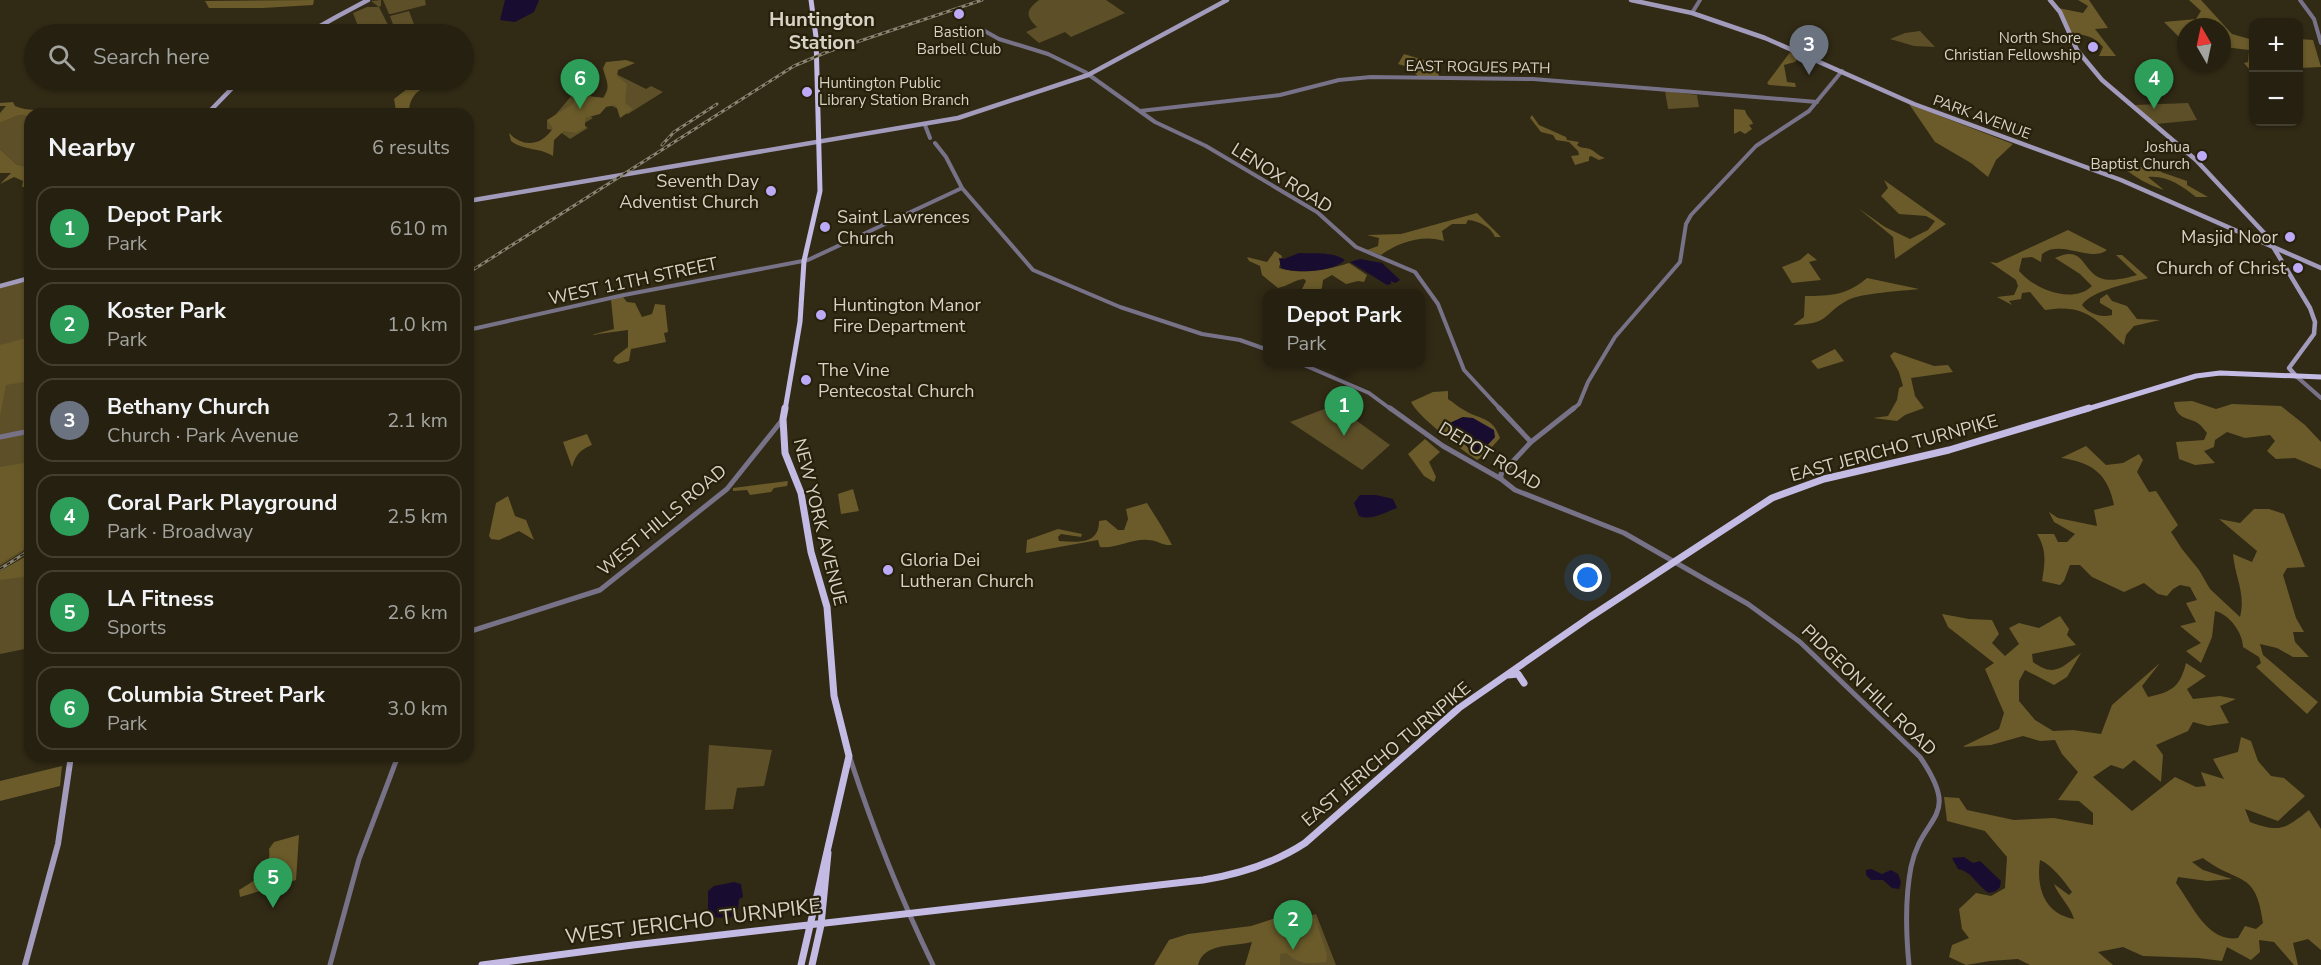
<!DOCTYPE html>
<meta charset="utf-8">
<style>
body{margin:0;font-family:"Nunito Sans",sans-serif;background:#312d1e;color:#f1f3f6}
.controls{position:absolute;right:18px;top:18px;display:grid;overflow:hidden;border-radius:12px;box-shadow:0 2px 4px #0004}
.controls button{width:54px;height:54px;display:grid;place-items:center;padding:0;border:0;border-bottom:2px solid #423e30;background:#252010;color:#f1f3f6;font:30px sans-serif}
.compass{position:absolute;left:2177px;top:18px;width:54px;height:54px;border-radius:50%;background:#252010;box-shadow:0 2px 4px #0004;rotate:351deg}
.you{position:absolute;left:1588px;top:578px;width:21px;height:21px;margin:-15px;border:4px solid #fff;border-radius:50%;background:#1a73e8;box-shadow:0 0 0 9px #1a73e833}
.badge{display:grid;place-items:center;width:39px;height:39px;border-radius:50%;background:#d93025;color:#fff;font-size:20px;font-weight:700}
.pin{position:absolute;translate:-50% -50px;filter:drop-shadow(0 2px 3px #0008)}
.pin::after{content:'';position:absolute;top:32px;width:21px;height:18px;background:inherit;clip-path:polygon(0 0,100% 0,50% 100%)}
.popup{position:absolute;left:1263px;top:289px;width:162px;height:78px;box-sizing:border-box;display:grid;place-content:center;border-radius:12px;background:#252010;filter:drop-shadow(0 2px 4px #0005);font-size:20px;white-space:nowrap;color:#a3a39f}
.popup b{font-size:22px;color:#f1f3f6}
.popup::after{content:'';position:absolute;left:50%;top:100%;margin-left:-12px;border:12px solid transparent;border-top-color:#252010}
.list{margin:0;padding:0;list-style:none}
h2{display:flex;justify-content:space-between;align-items:center;height:78px;margin:0;padding:0 24px;font-size:26px}
h2 small{font-size:20px;font-weight:400;color:#a3a39f}
.list li{display:grid;grid-template-columns:39px 1fr auto;gap:18px;align-items:center;box-sizing:border-box;height:84px;margin:0 12px 12px;padding:0 12px;border:2px solid #423e30;border-radius:18px}
.list b{display:block;font-size:22px;white-space:nowrap}
.list p{margin:0;font-size:20px;white-space:nowrap;color:#a3a39f}
.list em{font-size:20px;font-style:normal;color:#a3a39f}
.icon{flex:none;width:33px;height:33px;fill:none;stroke:currentColor;stroke-width:2;stroke-linecap:round;stroke-linejoin:round}
.map{position:relative;flex:none;width:2321px;height:965px;overflow:hidden}
.search{position:absolute;background:#252010;box-shadow:0 2px 4px #0004;left:24px;top:24px;width:450px;height:66px;display:flex;align-items:center;gap:15px;box-sizing:border-box;padding:0 21px;border-radius:33px;color:#a3a39f;font-size:22px}
.panel{position:absolute;background:#252010;box-shadow:0 2px 4px #0004;left:24px;top:108px;width:450px;height:654px;border-radius:18px}
.map>svg:first-child{display:block}
.green{fill:#5d5028}
.forest{fill:#6b5b2a;fill-rule:evenodd}
.water{fill:#190c31}
.lines{fill:none;stroke-linecap:round;stroke-linejoin:round}
.tertiary-far1{stroke:#777287;stroke-width:4}
.tertiary{stroke:#777287;stroke-width:5}
.secondary-far1{stroke:#a29bbc;stroke-width:4.5}
.secondary{stroke:#a29bbc;stroke-width:6}
.primary-far1{stroke:#c4bbe5;stroke-width:5}
.primary{stroke:#c4bbe5;stroke-width:7}
.rail-casing{stroke:#8a8474;stroke-width:3}
.rail{stroke:#27200b;stroke-width:1.5;stroke-dasharray:4;stroke-linecap:butt}
.poi-dot{fill:#bcaaf6;stroke:#27200b;stroke-width:2}
.labels{text-anchor:middle;dominant-baseline:central;stroke-width:4.5;stroke-linejoin:round;paint-order:stroke}
.far-poi-label{font-size:15px;fill:#d6d2c5;stroke:#27200b;text-anchor:end}
.far-street-label{font-size:15px;fill:#d6d2c5;stroke:#27200b}
.street-label{font-size:18px;fill:#d6d2c5;stroke:#27200b}
.poi-label{font-size:18px;fill:#d6d2c5;stroke:#27200b;text-anchor:start}
.far-district-label{font-size:20px;font-weight:bold;fill:#d6d2c5;stroke:#27200b}
.near-street-label{font-size:21px;fill:#d6d2c5;stroke:#27200b}
</style>
<div class="map">
<svg width="2321" height="965" viewBox="0 0 2321 965">
<rect width="100%" height="100%" fill="#312a15"/>
<path class="green" d="M381,0v6l-2,1 9,18 -2,5 4,3 -4,1 -1,-4 -9,4h-15l-8,-21 14,-6h12l-8,-6z
M383,0h42l1,5 -35,9h-2z
M1039,0h67l19,13 -54,24 -6,-5 -26,11 -13,-11 11,-5c-12,-11 -11,-17 2,-27z
M409,11l6,16 -19,6 -6,-17z
M1920,31l15,16 -21,-1 -24,-7 15,-6z
M616,74l30,15 5,-3 12,6 -35,22 -20,-10 -18,12 3,2 -10,6 5,4 -18,11 -11,-8 -12,-2v-9h4l22,-26 30,4z
M1665,91l32,4 2,12 -31,2z
M2188,103l9,17 -41,4 -21,-19z
M19,115l8,1 3,5v47l-14,-4 -16,-15v-26z
M30,280v150l-30,5v-147z
M1335,405l55,40 -28,25 -72,-48z
M30,433v114l-30,19v-128z
M30,575v73l-30,6v-75z
M709,745l63,5 -8,36 -27,2 -4,21 -28,1z
M1316,914l20,51h-88l15,-30h-24z"/>
<path class="forest" d="M314,0l-1,5 -50,3h-54l-4,-7z
M2078,0h11l19,28 -13,1 21,27h-17l4,-9c-9,-11 -19,-13 -33,-13l-12,-26 25,5 5,-7z
M2189,0h12l31,34 21,6v30l-4,-1 -5,-6 4,-1 1,-12 -25,-3 -2,3v-23h-36v17l-22,-22 32,-3 5,-8z
M2299,39l14,1 8,27 -22,1z
M1791,51l9,6 -5,5 -11,3 3,17 8,1 1,4 -27,-2 -2,-2z
M1404,54l33,10 2,13 -21,-1 -10,-9 -10,-3z
M626,60l9,3 -17,7 -1,6 10,8 -2,19 8,6 -13,9 -4,-13 -10,2 -6,7 -15,4v10l-9,5 -12,-2 -10,9 -1,16c-14,-9 -29,-5 -42,-15l-2,-8c14,15 33,13 44,-5l-6,-8 26,-16 4,-9 27,3c7,-12 2,-17 -1,-30l3,-6z
M447,82l4,2c-20,2 -38,1 -42,25l-13,2 -2,-12 13,-10z
M13,102l2,4c13,6 26,2 40,8h-25v7l-3,-5 -8,-1 -19,8v-10l6,-7h-6v-3z
M1909,104l104,40 -17,16 -8,17 -17,-14 -36,-21z
M1734,109l11,1c1,6 7,9 8,14l-4,1 3,4 -7,5 -5,-3 -6,3z
M1532,115l7,10 27,12 1,3 12,2 -2,3c5,4 7,2 13,4 5,2 8,7 15,9l-6,2 -8,-4 -2,1v4l-14,4 -4,-9 8,-1 -1,-4 -9,-9 -13,-2 -3,-5 -12,-3 -11,-14z
M0,149l16,15 14,4v18l-8,1 1,-6 -9,-4 -14,7 11,-11h-11z
M2155,165l6,7 26,9v4l21,12h-12c-14,-11 -29,-22 -48,-20l16,13c-16,-5 -29,-13 -39,-21z
M1884,180l62,44 -51,35 -2,-22 -35,-29 27,19 25,12 18,-9 7,-9 -9,-5 -27,-2 -18,-18 7,-8z
M1477,213l35,35 -11,-11h-6c-4,-10 -16,-16 -27,-17l-2,4h-14l-10,7 2,10c-20,-7 -46,1 -63,14l-14,-5 11,-4 1,-8 -12,-3 34,-1z
M2068,230l39,20c-18,13 -45,-11 -65,4l-1,8 -9,-5 -10,1 -3,13c15,18 53,34 73,15l-12,-12 -25,-16c28,-13 26,9 43,19 11,6 28,1 39,-2l-21,-20h6l26,23c-17,5 -56,12 -66,27 7,9 19,13 30,10v-5l-12,-7v-4l7,-5 5,7 15,5 10,13 23,1 -26,6 -8,9 -2,10c-28,-25 -38,-42 -79,-35l-15,-18 -8,1 -1,6 -12,2 3,4 -15,-8 17,-2 4,-9 -2,-6 -26,-18 7,1z
M1275,251l7,5 -3,12c22,7 48,2 70,-5l18,12 -3,7 -6,-1 -12,3 -14,-9 -9,5 -1,8 -6,5h-16l6,-12 -2,-2c-10,1 -16,7 -26,9l-16,-13 -2,-9 -11,-5 -2,-4 20,5z
M1808,253l9,7 -8,2 12,18 -29,3 -10,-16 18,-7z
M1867,278l52,11c-17,2 -57,4 -71,11 -27,15 -17,24 -55,25l11,-8 1,-21c26,0 42,-1 62,-18z
M623,297l4,5 8,1 7,14 10,-3 3,-10 10,1 3,27 -4,1 2,9 -35,7 -2,12 -11,3 -5,-3 2,-4 13,-10v-17l-37,5 23,-6 -3,-29z
M30,337v44l-24,4 -6,31v-71z
M1835,349l9,12 -26,8 -7,-8z
M1894,352l40,14 14,-1 5,7 -42,6 4,18 9,12 -19,7 -8,6 -24,-3 15,-2 9,-16 2,-12 4,-2 -4,-14 -9,-16z
M1448,391v8c5,3 10,8 16,11 16,10 28,6 36,28l-15,17 -8,5c-15,-10 -60,-44 -66,-58l22,-10zM1463,417l32,20 -14,15h-9l-23,-26 1,-3z
M2192,401l24,8 16,-5 49,2 24,19 16,17v27l-26,-11 -19,1 -9,-8 8,-10 -5,-6 -25,3 -18,-6 -12,8 -1,7 -10,4 11,12 -20,2 -16,-6 -3,-17 28,-2 3,-7c-3,-4 -7,-9 -11,-11 -12,-5 -20,-5 -22,-20z
M587,434l5,11c-12,5 -16,9 -20,22l-9,-25z
M1425,439l15,13 -11,10 7,15 -2,5 -10,-6 -16,-22z
M2086,446l20,19 17,-2 16,-9 4,6 -6,12 12,20 7,-1 22,34 -7,7 11,17 17,21 11,19 30,28c6,-24 -5,-39 -7,-63l19,8 5,-11 -38,-32 21,4 14,-14h15l15,5 21,53 -18,1 -4,7 13,43 8,14h-11l2,10 14,15h-16l-16,-9 -17,-4 3,11 55,47 -11,12 -51,-47 5,-4 -2,-6 -16,-10c0,-14 -14,-33 -28,-36l-3,26 -11,26 -15,-12 15,-8 -21,-17 16,-4 -10,-19 11,-3 -7,-13 -10,-2 -7,4 -6,7 -9,-2 -14,-11 -20,9 -32,-15 -12,-12h-10l-6,16 -4,4 -18,-4c3,-18 5,-31 -5,-47h17l4,8h9l8,-8 -21,-12 -5,-10 9,6 39,8 -3,-16 20,-5c-6,-31 -22,-43 -53,-47z
M30,462v83l-30,19v-97z
M788,481l-1,5 -13,2 -3,4 -21,3 -3,-5 -14,1v-3z
M853,489l6,22 -18,3 -3,-20z
M508,496l7,20 11,4 8,20 -15,-9 -20,9 -8,-1 -2,-3 7,-33z
M1147,503c8,13 18,28 25,42 -10,1 -15,-5 -24,-5 -15,-2 -31,9 -48,7l-2,-7 -72,13 1,-13 31,-11 24,5 -1,3 -20,-3 -3,3 1,4c19,1 40,4 40,-20l7,-1 12,10h6l4,-11 -2,-10z
M30,554v22l-30,4v-9z
M1942,614l27,5 23,1 7,14 -7,9 13,13 14,-12 -10,-16 10,-5 20,5 21,-12 9,13 -2,6 9,10 -44,9 1,8c22,16 29,5 48,-9l-14,24 -13,8 -29,-15 -6,11v20l16,19 18,11 20,-1 28,4 11,-29 48,-42 -18,23 6,11c24,-5 32,-10 38,-34l20,13 -19,13 6,10 27,-3 16,3 -16,7 9,17 -21,3 -15,-4 -5,9 -32,14 7,10 -2,27 -27,-22 -11,9 -12,-4 -18,12 39,34 43,-34 21,10 10,-1 -5,-14 23,7 -11,-20 25,-7 3,-15 10,4 7,20 13,15 13,2 21,18 -27,25 -33,-12 5,13c30,11 35,7 59,-12l12,19v121l-13,-11 -15,4 5,22h-4l-20,-23 -15,-2 1,12 -9,8 -24,-13 -5,14 -24,-3 -55,-2 -20,-9 -25,5 15,13h-83l-12,-6 -28,2 -24,4 -17,-8 3,-12 17,-7 -7,-9 -3,-20 17,-16 15,3 14,-8 2,-31 -22,-26 -38,-10 -3,-24 15,1 8,12 47,10 40,-2 39,7v-12l-14,-12 -21,-1 20,-28 -16,-18 -7,-14 -15,1 -17,-5 -32,9 -29,2 37,-18 5,-16 -19,-44 9,-6 -46,-36zM2203,858c35,27 53,11 60,65l-7,6 -11,-3 -7,12c-31,5 -46,-34 -62,-55l2,-6 29,4 25,-2 -29,-9 -11,-8zM2040,860c12,5 24,21 32,32l-3,3 -15,-11c5,13 16,21 20,35 -30,-5 -38,-32 -34,-59z
M62,766l-2,20 -60,15v-20z
M299,835l-3,45 -56,17 -1,-7c17,-10 33,-20 30,-41l5,-7z
M1291,913l7,10 17,-5 12,36 -1,8c-18,2 -26,3 -40,-9l-6,1v11h-35l7,-23c-19,5 -48,0 -54,23h-44l15,-25 19,-6 63,-8z"/>
<path class="water" d="M505,0h34l-5,12 -19,10 -15,-2z
M1299,253c15,1 33,-2 46,7 -12,12 -48,14 -64,8l-2,-10 5,1z
M1360,259l22,4 18,17 -5,3 -4,-2v3l-4,1 -37,-23z
M1463,417l10,1 21,12 1,7 -14,15h-9l-23,-26 1,-3z
M1360,495h16l17,4 4,9c-12,4 -25,13 -38,8l-5,-13z
M1964,857l9,6 7,-2 21,20 -1,6 -4,4 -7,2c-13,-8 -16,-21 -31,-24l-6,-11z
M1871,869l11,5 9,-4 7,4 3,8 -2,7 -7,-1 -9,-8h-12l-5,-5v-5z
M734,882l7,2 2,13 -4,2 -1,10 -8,9 -18,-1 -4,-5v-21l6,-5z"/>
<g class="lines">
<path class="tertiary-far1" d="M2300,0l14,19 7,24
M1692,13l8,-13
M981,29l18,10 49,15 37,18 70,50 51,24 111,66 39,35 59,25 23,32 26,66 37,40
M1140,111l140,-16 59,-15 32,-3 162,2 284,23
M925,125l5,13
M935,143l11,14 16,31 71,82 87,37 82,27 38,6 28,10
M468,330l156,-35 184,-35 154,-72
M1297,362l72,31 23,17
M2296,376l25,22
M1572,410l7,-6 9,-22 27,-45 65,-75 6,-38 5,-9 65,-69 53,-35 33,-40"/>
<path class="tertiary" d="M1390,408l53,38 58,33 14,11 109,43 124,71 52,38 120,115c43,63 2,56 -9,110 -6,31 -5,67 -2,98
M1499,408l32,34
M0,437l30,-6
M1501,479v-5l30,-32 43,-34
M468,632l132,-42 127,-101 56,-70
M850,758c23,71 50,139 83,207
M330,965l29,-106 39,-103"/>
<path class="secondary-far1" d="M1631,0l61,13 73,25 149,66 207,76 200,88
M2050,0l10,12 17,38 25,30 94,80 70,75 44,73 5,14 -1,12 -25,34 7,8
M338,16l30,-16
M306,34l32,-18
M207,114l33,-34
M468,201l490,-83 130,-43 139,-75
M0,286l30,-8"/>
<path class="secondary" d="M25,965l33,-121 13,-88"/>
<path class="primary-far1" d="M785,410l15,-88 4,-61 16,-70 -4,-154 -5,-37
M2084,410l112,-34 24,-3 101,4"/>
<path class="primary" d="M785,408l-2,11 2,34 16,40 10,59 16,55 7,89 15,60 -48,209
M1508,675l10,-1 6,9
M482,965l151,-20 570,-65c37,-6 70,-16 102,-37l154,-135 131,-91 182,-119 52,-19 125,-29 140,-42
M812,965l9,-40 7,-72"/>
<g class="rail-casing">
<path id="rail" d="M662,145l12,-13 43,-28
M468,273l326,-207 33,-14 155,-52
M0,569l30,-19"/>
</g>
<use href="#rail" class="rail"/>
</g>
<g class="poi-dot">
<circle cx="959" cy="14" r="6"/>
<circle cx="2093" cy="47" r="6"/>
<circle cx="807" cy="92" r="6"/>
<circle cx="2202" cy="156" r="6"/>
<circle cx="771" cy="191" r="6"/>
<circle cx="825" cy="227" r="6"/>
<circle cx="2290" cy="237" r="6"/>
<circle cx="2298" cy="268" r="6"/>
<circle cx="821" cy="315" r="6"/>
<circle cx="806" cy="380" r="6"/>
<circle cx="888" cy="570" r="6"/>
</g>
<g class="labels">
<g class="far-poi-label">
<text x="959" y="32" text-anchor="middle">Bastion<tspan x="959" dy="17">Barbell Club</tspan></text>
<text x="2081" y="38">North Shore<tspan x="2081" dy="17">Christian Fellowship</tspan></text>
<text x="819" y="83" text-anchor="start">Huntington Public<tspan x="819" dy="17">Library Station Branch</tspan></text>
<text x="2190" y="147">Joshua<tspan x="2190" dy="17">Baptist Church</tspan></text>
</g>
<g class="far-street-label">
<text transform="translate(1478 67) rotate(1)">EAST ROGUES PATH</text>
<text transform="translate(1982 117) rotate(20)">PARK AVENUE</text>
</g>
<g class="street-label">
<text transform="translate(1282 178) rotate(32)">LENOX ROAD</text>
<text transform="translate(633 281) rotate(-12)">WEST 11TH STREET</text>
<text transform="translate(1894 448) rotate(-15)">EAST JERICHO TURNPIKE</text>
<text transform="translate(1490 456) rotate(31)">DEPOT ROAD</text>
<text transform="translate(662 520) rotate(-40)">WEST HILLS ROAD</text>
<text transform="translate(820 522) rotate(76)">NEW YORK AVENUE</text>
<text transform="translate(1869 690) rotate(44)">PIDGEON HILL ROAD</text>
<text transform="translate(1386 754) rotate(-40)">EAST JERICHO TURNPIKE</text>
</g>
<g class="poi-label">
<text x="759" y="181" text-anchor="end">Seventh Day<tspan x="759" dy="21">Adventist Church</tspan></text>
<text x="837" y="217">Saint Lawrences<tspan x="837" dy="21">Church</tspan></text>
<text x="2278" y="237" text-anchor="end">Masjid Noor</text>
<text x="2286" y="268" text-anchor="end">Church of Christ</text>
<text x="833" y="305">Huntington Manor<tspan x="833" dy="21">Fire Department</tspan></text>
<text x="818" y="370">The Vine<tspan x="818" dy="21">Pentecostal Church</tspan></text>
<text x="900" y="560">Gloria Dei<tspan x="900" dy="21">Lutheran Church</tspan></text>
</g>
<g class="far-district-label">
<text x="822" y="19">Huntington<tspan x="822" dy="23">Station</tspan></text>
</g>
<g class="near-street-label">
<text transform="translate(693 921) rotate(-7)">WEST JERICHO TURNPIKE</text>
</g>
</g>
</svg>
<div class="controls">
<button>+</button>
<button>−</button>
</div>
<svg class="compass" viewBox="-18 -18 36 36"><path d="M0-13l5 13h-10z" fill="#e53935"/><path d="M0 13l5-13h-10z" fill="#a3a39f"/></svg>
<div class="you"></div>
<div class="pin badge" style="left:1344px;top:436px;background:#2e9e5b">1</div>
<div class="popup"><b>Depot Park</b>Park</div>
<div class="pin badge" style="left:1293px;top:950px;background:#2e9e5b">2</div>
<div class="pin badge" style="left:1809px;top:75px;background:#6b7280">3</div>
<div class="pin badge" style="left:2154px;top:109px;background:#2e9e5b">4</div>
<div class="pin badge" style="left:273px;top:908px;background:#2e9e5b">5</div>
<div class="pin badge" style="left:580px;top:109px;background:#2e9e5b">6</div>
<div class="search"><svg class="icon" aria-label="search" viewBox="0 0 24 24"><circle cx="10" cy="10" r="6"/><path d="M15 15l6 6"/></svg>Search here</div>
<section class="panel">
<h2>Nearby<small>6 results</small></h2>
<ul class="list">
<li><span class="badge" style="background:#2e9e5b">1</span><div><b>Depot Park</b><p>Park</p></div><em>610 m</em></li>
<li><span class="badge" style="background:#2e9e5b">2</span><div><b>Koster Park</b><p>Park</p></div><em>1.0 km</em></li>
<li><span class="badge" style="background:#6b7280">3</span><div><b>Bethany Church</b><p>Church · Park Avenue</p></div><em>2.1 km</em></li>
<li><span class="badge" style="background:#2e9e5b">4</span><div><b>Coral Park Playground</b><p>Park · Broadway</p></div><em>2.5 km</em></li>
<li><span class="badge" style="background:#2e9e5b">5</span><div><b>LA Fitness</b><p>Sports</p></div><em>2.6 km</em></li>
<li><span class="badge" style="background:#2e9e5b">6</span><div><b>Columbia Street Park</b><p>Park</p></div><em>3.0 km</em></li>
</ul>
</section>
</div>
